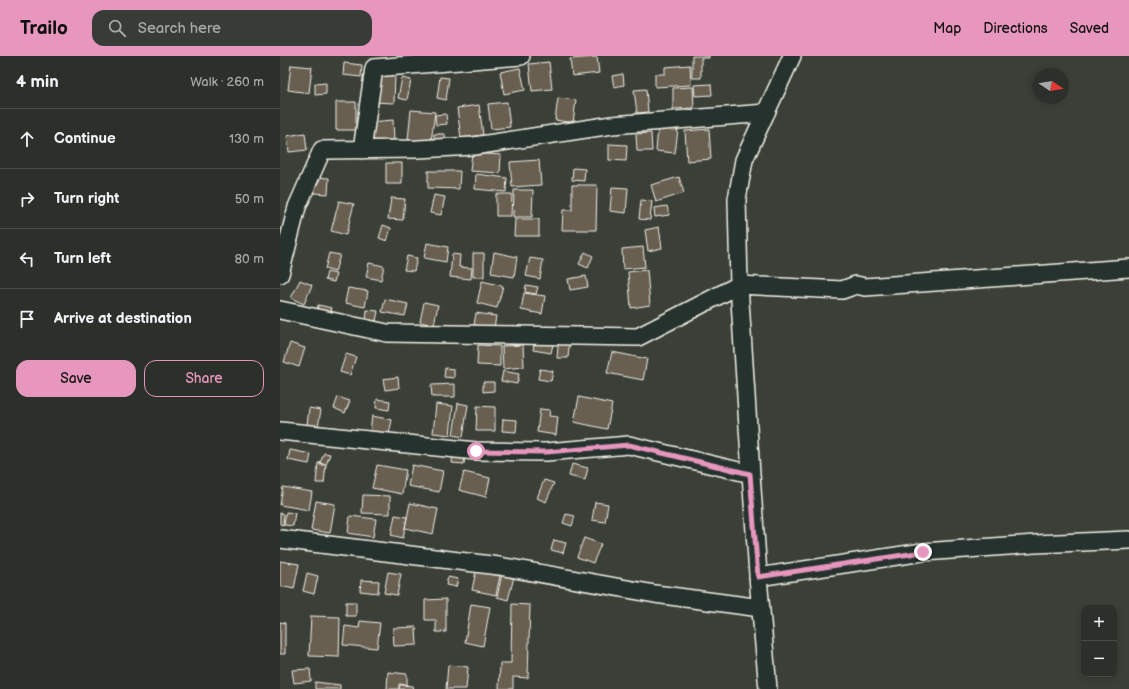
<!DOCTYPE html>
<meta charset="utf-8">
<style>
body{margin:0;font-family:"Balsamiq Sans",sans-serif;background:#383c36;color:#f1f3f6}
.controls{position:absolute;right:12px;bottom:12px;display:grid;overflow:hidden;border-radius:8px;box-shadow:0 2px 6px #0003}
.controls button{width:36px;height:36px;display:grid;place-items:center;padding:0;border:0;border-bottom:1px solid #484b47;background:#2c302a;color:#f1f3f6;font:20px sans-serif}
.compass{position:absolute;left:753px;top:12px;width:36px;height:36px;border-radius:50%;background:#2c302a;box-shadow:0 2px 6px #0003;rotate:102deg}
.stop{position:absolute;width:12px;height:12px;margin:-9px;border:3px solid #e797bd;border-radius:50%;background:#fff}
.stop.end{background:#e797bd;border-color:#fff;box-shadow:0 1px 4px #0008}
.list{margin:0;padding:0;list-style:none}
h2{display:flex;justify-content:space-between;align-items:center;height:52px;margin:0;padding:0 16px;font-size:17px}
h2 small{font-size:13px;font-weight:400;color:#a6a9a8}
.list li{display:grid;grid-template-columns:26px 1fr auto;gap:12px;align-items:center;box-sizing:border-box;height:60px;padding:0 16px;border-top:1px solid #484b47}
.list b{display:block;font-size:15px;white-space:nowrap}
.list em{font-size:13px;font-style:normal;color:#a6a9a8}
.actions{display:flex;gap:8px;padding:12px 16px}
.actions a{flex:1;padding:9px 0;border:1px solid #e797bd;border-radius:12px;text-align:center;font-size:14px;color:#e797bd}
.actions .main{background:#e797bd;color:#111}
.icon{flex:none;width:22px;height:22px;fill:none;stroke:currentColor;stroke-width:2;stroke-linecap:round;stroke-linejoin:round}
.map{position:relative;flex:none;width:849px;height:633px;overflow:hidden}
header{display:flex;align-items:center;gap:24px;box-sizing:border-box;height:56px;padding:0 20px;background:#e797bd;color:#111}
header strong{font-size:19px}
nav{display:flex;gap:22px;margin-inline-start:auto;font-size:14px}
.search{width:280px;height:36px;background:#383c36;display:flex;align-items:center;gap:10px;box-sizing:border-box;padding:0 14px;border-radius:12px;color:#a6a9a8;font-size:15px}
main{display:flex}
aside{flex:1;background:#2c302a}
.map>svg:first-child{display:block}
.building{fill:#675e51;stroke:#f4f1e8}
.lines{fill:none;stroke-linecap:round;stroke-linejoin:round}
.minor-casing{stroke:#f4f1e8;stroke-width:20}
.minor{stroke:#26332d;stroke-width:17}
.route{stroke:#e797bd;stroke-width:5}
</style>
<header>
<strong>Trailo</strong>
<div class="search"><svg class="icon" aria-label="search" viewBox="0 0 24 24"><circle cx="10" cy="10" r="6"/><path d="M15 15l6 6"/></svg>Search here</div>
<nav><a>Map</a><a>Directions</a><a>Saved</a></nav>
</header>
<main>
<aside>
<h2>4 min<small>Walk · 260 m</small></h2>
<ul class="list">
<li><svg class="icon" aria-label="ahead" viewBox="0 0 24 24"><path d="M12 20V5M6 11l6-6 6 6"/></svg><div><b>Continue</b></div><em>130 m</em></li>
<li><svg class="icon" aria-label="right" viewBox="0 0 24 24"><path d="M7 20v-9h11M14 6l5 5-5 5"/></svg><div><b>Turn right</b></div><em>50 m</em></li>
<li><svg class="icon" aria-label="left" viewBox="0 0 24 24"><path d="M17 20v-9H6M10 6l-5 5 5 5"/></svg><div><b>Turn left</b></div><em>80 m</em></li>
<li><svg class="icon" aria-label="arrive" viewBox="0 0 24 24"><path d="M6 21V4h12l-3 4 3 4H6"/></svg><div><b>Arrive at destination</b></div></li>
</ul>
<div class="actions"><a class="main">Save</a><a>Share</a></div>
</aside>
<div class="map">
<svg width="849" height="633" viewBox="0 0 849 633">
<rect width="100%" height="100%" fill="#3a4038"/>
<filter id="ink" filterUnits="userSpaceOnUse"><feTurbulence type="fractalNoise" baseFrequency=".025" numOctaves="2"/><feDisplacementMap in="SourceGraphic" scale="8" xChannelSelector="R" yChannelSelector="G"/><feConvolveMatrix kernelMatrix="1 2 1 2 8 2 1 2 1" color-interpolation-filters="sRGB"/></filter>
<g filter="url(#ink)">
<path class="building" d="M412,0h17v2h-8v20h-9z
M317,1l2,16 -27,3 -2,-17z
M269,6l3,27 -20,2 -3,-27z
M64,7l18,2 -1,12 -18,-2z
M11,9l21,2 -3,26 -21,-3z
M410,9l1,20 -36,2v-13h10v-7z
M240,12l5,22 -21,4 -4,-22z
M95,18l20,1 -1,28 -21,-1z
M343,18l1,11 -10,2 -2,-11z
M160,21l9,1 -3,22 -9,-2z
M122,22l9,2 -4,20 -9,-2z
M46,27v11l-11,1v-11z
M431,28l1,11 -17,1 -1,-11z
M413,31l1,21 -21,1v-21z
M366,33l2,23 -11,1 -3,-23z
M278,42l18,2 -3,23 -18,-3z
M56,46h20v28h-20z
M227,46l3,25 -19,2 -3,-25z
M199,49l4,30 -22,3 -4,-30z
M131,54l24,2 -4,30 -23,-2z
M166,58l1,10 -11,1 -1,-10z
M113,64l1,20 -21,1 -2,-19z
M378,72l20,2 -3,23 -19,-2z
M429,73l2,30 -24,2 -2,-30z
M25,77l2,17 -18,2 -2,-16z
M371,77l1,18h-15l-1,-17z
M154,78h11v10h-11z
M329,88l18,1 -1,16 -17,-1z
M192,97l29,2 -1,18 -30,-2z
M259,104l2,25 -29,2 -2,-25z
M106,107h16v21h-16z
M293,112l12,1 -1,12 -12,-1z
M148,115h32l-1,18 -31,-1z
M196,118l31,4 -1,14 -31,-3z
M34,121l15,1 -1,16 -16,-1z
M399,121l5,16 -28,9 -5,-17z
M292,129h25l-1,45h-34l1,-20h9z
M332,131l16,1 -2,25 -16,-2z
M234,134h19l-1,27h-19z
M216,138h16l-1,22h-15z
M154,139l11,2 -4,18 -11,-2z
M111,142l14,1 -2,21 -15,-1z
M361,144l11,1 -2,19 -11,-1z
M59,145l15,3 -8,31 -15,-4z
M387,150l2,9 -14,2 -1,-9z
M235,163h24v17h-25z
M103,169l8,3 -4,13 -8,-3z
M379,171l3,21 -14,3 -3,-21z
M147,187l21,4 -2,15 -22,-4z
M363,191l2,20 -22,2 -1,-20z
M214,196l23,5 -3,20 -23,-4z
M305,196l8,4 -5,12 -9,-4z
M49,197l11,2 -5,17 -10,-3z
M193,197h11v24h-11z
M172,198l8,1 -1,12 13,1 -1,11 -21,-2z
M127,200l10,2 -3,13 -10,-1z
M250,202l13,2 -3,19 -14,-3z
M89,207l15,3 -3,14 -15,-3z
M367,214l3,35 -19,3 -3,-36z
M47,216l9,2 -2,8 -9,-2z
M306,220l2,11 -18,3 -2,-11z
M20,224l12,5 -8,19 -13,-6z
M202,225l21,5 -6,22 -20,-5z
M246,229l12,2 -2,7 -11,-2z
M68,232l20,3 -3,16 -20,-4z
M244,237l21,3 -3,18 -21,-4z
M105,243l23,5 -3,12 -23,-4z
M144,246l14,3 -4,20 -14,-3z
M38,249l14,3 -2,7 -13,-3z
M87,254l11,1 -2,10 -10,-1z
M196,257l20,3 -2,12 -20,-3z
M279,279l11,1 -2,22h-11z
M255,280l19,4 -3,13 -18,-3z
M10,287l15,5 -6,19 -15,-5z
M198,289l22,1v20l-23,-1z
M243,289l1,22 -21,2 -1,-23z
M332,296l35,7 -4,21 -36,-7z
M66,298l10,3 -6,18 -10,-3z
M165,312l9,1v9l-10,-1z
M260,313l13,2 -2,10 -13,-2z
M223,315l16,3 -2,10 -16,-3z
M118,321l1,11 -14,2 -2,-11z
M203,326h11v9l-11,1z
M175,328v13h-23l-1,-12z
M58,341l12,4 -5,12 -11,-5z
M299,341l33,7 -5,25 -33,-7z
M97,343l13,2 -1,9 -13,-2z
M178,347l10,2 -5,32 -10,-2z
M156,348l17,2 -3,29 -17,-2z
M197,350l18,1v24h-19z
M29,352l12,2 -3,17 -11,-2z
M260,353l10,1 -1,6 9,1 -2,18 -19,-3z
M92,360l20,4 -3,14 -19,-3z
M223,363l14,1 -1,12 -14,-1z
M10,394l21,4 -2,10 -21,-4z
M44,397l6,1 -4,11 -6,-2z
M173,397l12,1 -1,10 -12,-1z
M38,407h2v2h6l-2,18h-8z
M292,408l16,4 -3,12 -16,-4z
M97,409l29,5 -4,24 -30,-6z
M132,409l31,6 -4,21 -31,-6z
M184,416l26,6 -4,19 -27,-7z
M264,424l10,3 -8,19 -9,-4z
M3,431l29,5 -3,18 -29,-5z
M83,439l27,1v18l-28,-1z
M36,445l19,3 -5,29 -19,-3z
M315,446l13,2 -3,18 -13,-2z
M130,447l28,6 -5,25 -28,-6z
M6,456l9,1 -2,13 -9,-1z
M0,457l4,1 -1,11 -3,-1z
M286,458l9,2 -3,10 -9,-3z
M115,459l12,2 -4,21 -12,-3z
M70,460l26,3 -3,18 -25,-4z
M304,482l17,6 -8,19 -16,-6z
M274,484l12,3 -3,10 -12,-3z
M0,505l19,3 -5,25 -14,-3z
M196,515l24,5 -4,19 -24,-5z
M108,516l13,2 -4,21 -13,-2z
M27,517l11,3 -4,18 -11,-3z
M222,518l12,3 -6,23 -11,-3z
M168,521l10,2 -2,8 -10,-2z
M81,524l18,1 -1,12 -18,-2z
M166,543v33h-10v-12h-11v-20z
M66,546h10v14h-10z
M191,548l19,3 -7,39 -18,-4z
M232,548l18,1 -2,73 -15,-1v12h-14l1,-26h11z
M31,560l29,1 -1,40 -30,-1z
M80,565l20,2 -3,25 -34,-3 2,-19 14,2z
M0,566l5,1v31h-5z
M136,571l1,18 -23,1 -1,-18z
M168,609l20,2 -2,22h-20z
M30,613l1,12 -17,2 -2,-13z
M108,616l19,2v11l-8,-1v5h-12z
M35,626l25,3v4h-25z
M120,629l13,1 -1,3h-13z"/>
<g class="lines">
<g class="minor-casing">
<path id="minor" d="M82,94l12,-82 147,-12
M0,218l17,-67 25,-57 96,-1 56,-3 138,-21 154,-12
M0,254l107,23 251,4 101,-52 103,5 14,-5 9,2 264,-19
M0,375l196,20 70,1 83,-7 122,29
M0,483l219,27 156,28 106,14
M478,521l165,-25 112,-8 94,-4
M488,633l-9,-100 -8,-115 -12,-189 -2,-86 7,-39 48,-104"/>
</g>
<use href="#minor" class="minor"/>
</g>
</g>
<g class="lines" filter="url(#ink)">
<path class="route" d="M196,395l70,1 83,-7 121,29 8,103 165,-25"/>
</g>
</svg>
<div class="controls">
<button>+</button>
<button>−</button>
</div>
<svg class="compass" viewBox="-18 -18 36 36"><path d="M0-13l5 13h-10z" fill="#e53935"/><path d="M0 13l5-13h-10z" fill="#a6a9a8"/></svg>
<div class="stop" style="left:196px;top:395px"></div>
<div class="stop end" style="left:643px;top:496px"></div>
</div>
</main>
